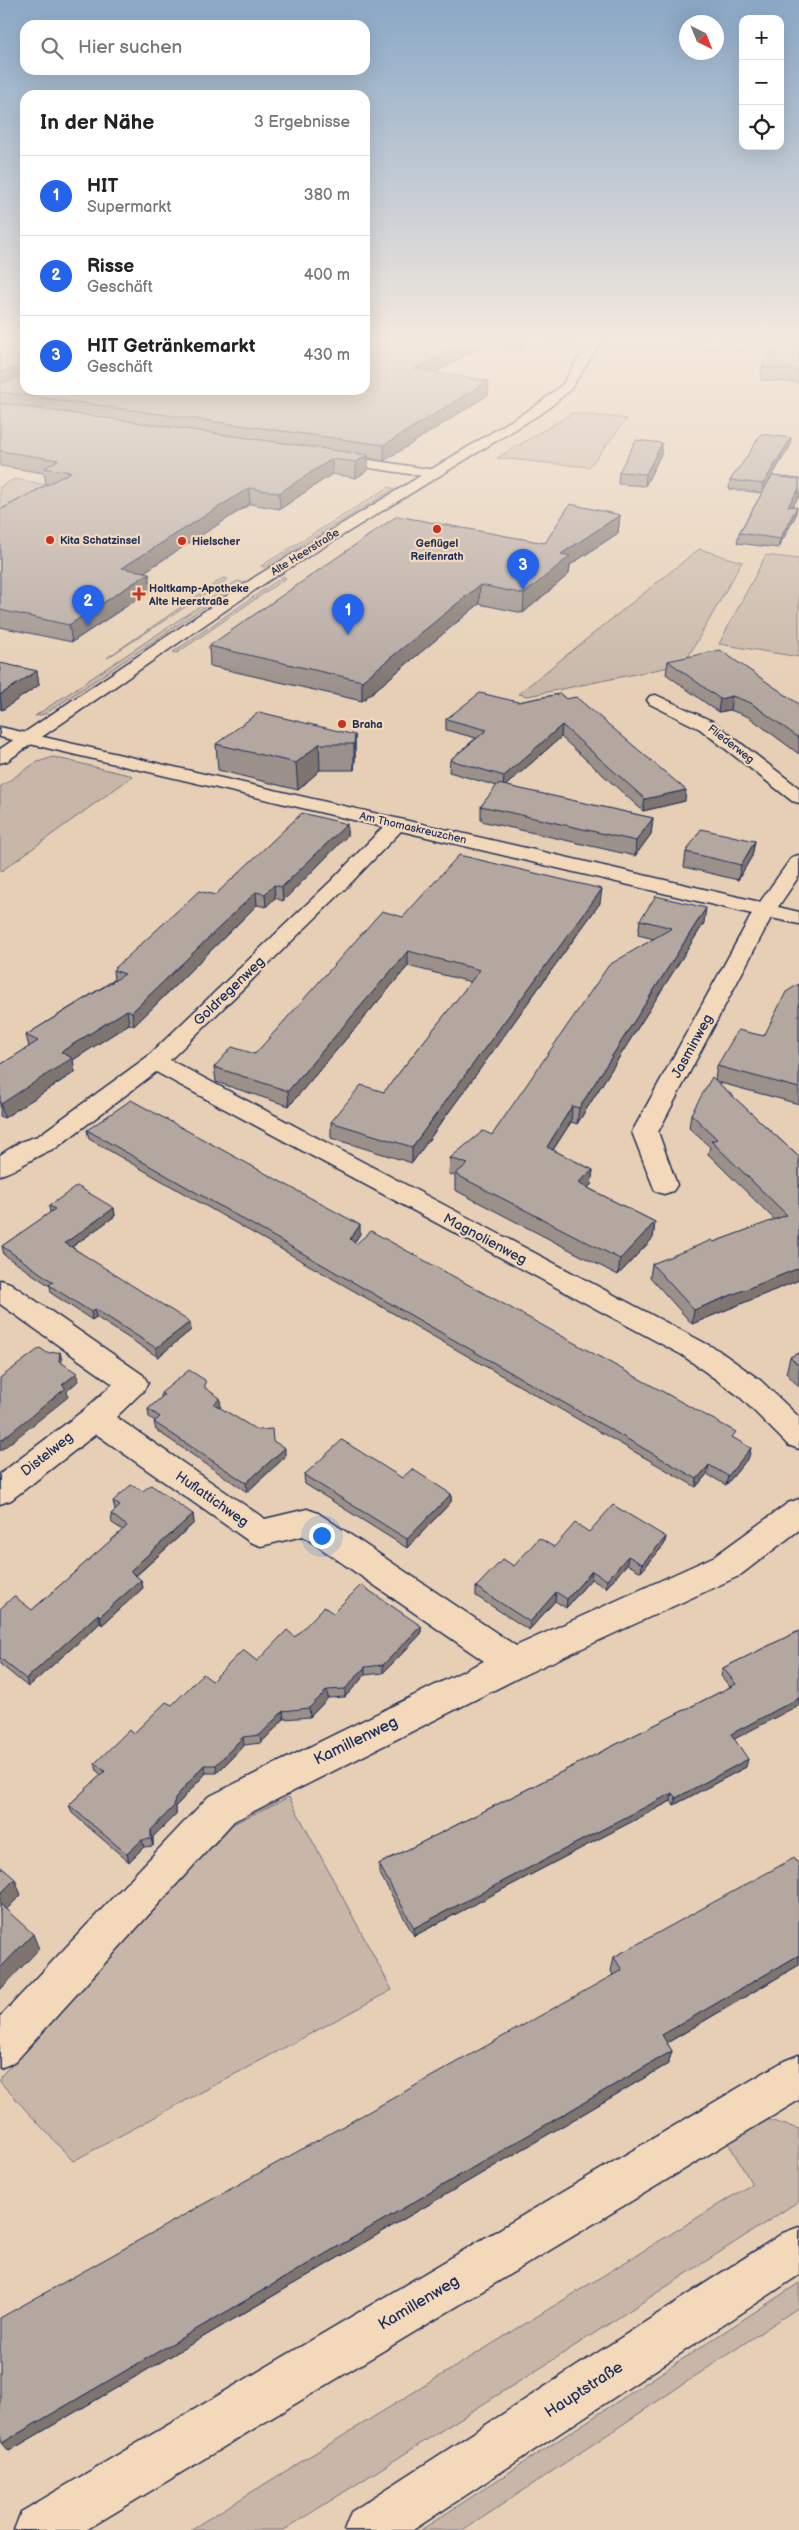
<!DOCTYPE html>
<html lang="de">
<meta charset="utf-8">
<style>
body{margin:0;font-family:"Balsamiq Sans",sans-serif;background:#f6f6f6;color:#222}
.controls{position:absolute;right:15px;top:15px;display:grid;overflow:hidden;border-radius:10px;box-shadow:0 5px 20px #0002}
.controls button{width:45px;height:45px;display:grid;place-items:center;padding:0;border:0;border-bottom:1px solid #e0e0e0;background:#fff;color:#222;font:25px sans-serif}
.compass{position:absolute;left:679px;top:15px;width:45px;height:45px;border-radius:50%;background:#fff;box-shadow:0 5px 20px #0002;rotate:137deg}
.you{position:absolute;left:321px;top:1535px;width:18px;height:18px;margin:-12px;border:4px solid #fff;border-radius:50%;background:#1a73e8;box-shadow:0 0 0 8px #1a73e833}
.badge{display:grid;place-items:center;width:32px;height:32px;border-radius:50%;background:#2563eb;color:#fff;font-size:16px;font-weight:700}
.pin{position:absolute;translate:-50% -41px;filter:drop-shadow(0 1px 2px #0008)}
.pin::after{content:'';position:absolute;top:26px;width:18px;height:15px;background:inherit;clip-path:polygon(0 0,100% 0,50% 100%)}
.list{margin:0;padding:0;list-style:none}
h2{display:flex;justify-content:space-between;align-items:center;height:65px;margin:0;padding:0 20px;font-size:21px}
h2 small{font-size:16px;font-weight:400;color:#767676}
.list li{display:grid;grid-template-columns:32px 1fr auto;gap:15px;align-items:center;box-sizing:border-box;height:80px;padding:0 20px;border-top:1px solid #e0e0e0}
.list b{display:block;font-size:19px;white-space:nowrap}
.list p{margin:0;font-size:16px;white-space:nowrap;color:#767676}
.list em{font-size:16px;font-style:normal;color:#767676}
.icon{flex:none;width:28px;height:28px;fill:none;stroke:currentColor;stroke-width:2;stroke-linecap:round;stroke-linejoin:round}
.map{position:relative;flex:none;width:799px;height:2530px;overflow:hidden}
.search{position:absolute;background:#fff;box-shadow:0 5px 20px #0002;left:20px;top:20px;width:350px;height:55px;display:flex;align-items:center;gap:12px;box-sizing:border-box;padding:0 18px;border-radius:15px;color:#767676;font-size:19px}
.panel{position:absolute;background:#fff;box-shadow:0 5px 20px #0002;left:20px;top:90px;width:350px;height:305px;border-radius:15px}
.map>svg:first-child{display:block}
.green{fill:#c8b7a8;stroke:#727383}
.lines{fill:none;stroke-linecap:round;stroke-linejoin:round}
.minor-casing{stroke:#1b2f5e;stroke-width:3}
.tertiary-casing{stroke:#1b2f5e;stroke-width:3}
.secondary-casing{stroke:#1b2f5e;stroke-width:3}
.minor{fill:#f3d9ba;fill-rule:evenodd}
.tertiary{fill:#f3d9ba;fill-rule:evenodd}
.secondary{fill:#f3d9ba;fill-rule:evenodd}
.wall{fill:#9b908a;stroke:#1b2f5e}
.shaded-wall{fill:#7e7570;stroke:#1b2f5e}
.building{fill:#b4a7a0;stroke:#1b2f5e}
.poi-dot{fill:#c8321e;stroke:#f3d9ba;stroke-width:2}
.labels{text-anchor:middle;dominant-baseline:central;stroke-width:4.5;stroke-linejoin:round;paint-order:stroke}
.far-poi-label{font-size:11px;font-weight:bold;fill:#1b2f5e;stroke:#f3d9ba;text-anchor:start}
.far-street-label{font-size:11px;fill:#1b2f5e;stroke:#f3d9ba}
.street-label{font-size:14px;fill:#1b2f5e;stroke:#f3d9ba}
.near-street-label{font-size:16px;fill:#1b2f5e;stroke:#f3d9ba}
</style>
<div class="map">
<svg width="799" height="2530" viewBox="0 0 799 2530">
<rect width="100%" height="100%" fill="#e6cfb5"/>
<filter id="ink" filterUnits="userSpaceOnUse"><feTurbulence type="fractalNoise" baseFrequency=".02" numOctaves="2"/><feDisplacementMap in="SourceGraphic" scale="10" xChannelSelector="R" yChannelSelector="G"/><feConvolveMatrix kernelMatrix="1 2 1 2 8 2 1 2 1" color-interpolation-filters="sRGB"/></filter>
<g filter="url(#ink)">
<path class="green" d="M683,339l116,3v15l-119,-10z
M573,413l54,6 -38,48 -92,-9z
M14,479l65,12 -79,26v-30z
M389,487l5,2 -129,78 -4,-1z
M699,549l43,13 -58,102 -156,32 -10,-2z
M766,555l33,4v98l-80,-13z
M284,576l2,2 -109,75 -4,-1z
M223,578l5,1 -121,79 113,-78z
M237,581l5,1 -197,132 -10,2z
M53,757l80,19 -133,96v-85l35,-24z
M289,1797l103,193 -319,171 -73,-79v-5l233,-253z
M760,2117l39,12v72l-257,166 -258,163h-94l562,-346 -28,-48z
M799,2283v24l-335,223h-43z"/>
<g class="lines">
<g class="minor-casing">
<path id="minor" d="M540,339c14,0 52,-4 62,5l-6,3 -50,-5z
M331,454l104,16 7,4 -7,4 -109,-17 -2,-3z
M656,695l56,26 87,67v15l-7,-2 -92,-72 -50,-25 -3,-4 3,-4z
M0,727l760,175 32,-45 7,-2v21l-21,31 21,5v12l-28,-6 -113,214 19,53 -4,6 -9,3 -9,-3 -23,-59 120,-218 -351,-83 -55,57 -176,172 548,290 42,30 39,37v32l-11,-4 -49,-49 -57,-41 -526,-283 -100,76c-21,7 -37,22 -56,27v-20l20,-13 18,-6 109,-79 185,-177 51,-53 -383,-90z
M0,1280l10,3 133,92 5,8 -5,8 -27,26 149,102 42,-10 11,4 198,133 199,-90 73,-53 11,-4v31l-60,46 -213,98 -292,147 -219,241 -15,6v-51l208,-220 276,-136 -181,-125 -42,10 -11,-4 -154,-108 -85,66 -11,4v-30l84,-64 29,-26 -113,-80z
M799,2055v45l-713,430h-72l7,-18 763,-451z"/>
</g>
<g class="tertiary-casing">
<path id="tertiary" d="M591,339h12l-33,51 -25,21 -277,170 -261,180 -7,2v-14l258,-174 279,-170 25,-20z"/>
</g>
<g class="secondary-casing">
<path id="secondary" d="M799,2227v48l-386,255h-69l7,-18 432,-279z"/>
</g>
<use href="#minor" class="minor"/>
<use href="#tertiary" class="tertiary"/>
<use href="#secondary" class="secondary"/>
</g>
<path class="wall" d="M0,339h531l-9,12 -38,-6 -50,28 54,8v14l-104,66 -16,-3v12l-12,8 -24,-4 -52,35 -30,-5 -106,68 5,1 2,17 -79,52 -72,-15v-117l48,-26h-2l-2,-11 -44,-7z
M799,339v44l-38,-3 1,-13z
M662,443l-1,11 -16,32 -27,-2 1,-12z
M790,446l-18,30 27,3v17l-7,11 3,10 -17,31 -41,-5 2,-10 23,-40 -33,-4 1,-9z
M620,515l-2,18 -48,32 -1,9 -46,39 -44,-9 -117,97 -152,-35 -1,-20 336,-103z
M668,661l131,43v50l-50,-37 -19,-7 -12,2 -52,-38z
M0,663l37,8 2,14 -37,25 -2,-1z
M560,694l125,107 -42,10 -82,-74 -56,49 148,32 -2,16 -16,22 -154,-35v-15l16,-20 -48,-14 1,-12 26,-22 -30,-8v-11l72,-17z
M355,735v26l-1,9h-34l-22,20 -80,-20 -2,-26z
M347,824v12l-64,65 -8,-3 -9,9 -9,-2 -123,121 -5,-2 -56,36 2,12 -71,46 -4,-2v-51l29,-18 -3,-12 88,-55 -1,-10 102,-75z
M755,841l-3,15 -14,24 -54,-13 2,-15z
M600,903l-188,260 -81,-25v-16l53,-30 87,-110 -63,-16 -119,140 -73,-24 -2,-15 41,-13 148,-137z
M640,920l64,3 -127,201 -6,-2 -18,28 40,20 -2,15 -3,3 67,34 -2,16 -35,37 -163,-85v-14l-6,-2 1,-16 42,-23 162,-196 -16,-4z
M799,984v120l-82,-22 82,75v123l-107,44 -42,-47 2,-13 62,-22 61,-22 -67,-66 2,-7 -21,-19 2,-14 24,-34 2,-14 47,-30z
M87,1130l273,104 -6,9 2,1 379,195 14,18 -23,28 -19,-11 -11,13 -607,-348z
M49,1206l65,2 1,8 -43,31 119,83 -33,27 -62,-40 -4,3 -41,-27 -1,-7 -46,-31 -2,-9 48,-33z
M799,1353v34l-13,-14 4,-16z
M206,1389l15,18 -1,1 53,33 12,16 -38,35 -91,-62 -2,-8 1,-1 -6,-4 -1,-8 13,-11v-5z
M304,1475l98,3 49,16v8l-44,46 -102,-64z
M113,1501l80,13 1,9 -58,53 5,4 2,8 -41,37 -2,-2 -72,64 -28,-23v-55l32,1 91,-80 -11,-7 -1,-9 4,-4z
M589,1532l77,5 -2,8 -23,27 -14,-8 -21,24 -15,-9 -25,29 -11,-7 -26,29 -53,-34v-9l38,-21z
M333,1613l88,13v8l-38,39 -18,2 -20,22 -17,1 -18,19 -26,2 -23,24 -17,2 -27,28h-11l-30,33v8l-23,23v9l-9,1 -15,15 -57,-49 -3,-8 32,-30 -4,-4 -2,-8 38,-29 39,-29 40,-24 45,-20z
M799,1631l-65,108 12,28 -72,38 -3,-4 -257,135 -35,-64v-8l351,-177 -9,-11 2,-8z
M799,1865v100l-132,78 5,8 -4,13 -659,387 604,-476 -2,-4 3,-14z"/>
<path class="shaded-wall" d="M471,339h13v6l-70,39v-15z
M522,339h9l-9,12z
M24,364l1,15 -25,9v-15z
M488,381v14l-104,66v-16z
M791,438l-1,8 -28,47 1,-9z
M662,443l-1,11 -16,32 1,-12z
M368,455v15l-12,8v-16z
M332,459v15l-52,35 -1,-16z
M249,488l1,16 -126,81 -2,-17z
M799,489v7l-12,20 1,-10z
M797,507l-2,10 -17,31 2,-9z
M620,515l-2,18 -48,32 -1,9 -46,39 1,-19 37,-40z
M149,573l2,17 -79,52 -3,-17z
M480,585l-1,19 -117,97v-20z
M37,671l2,14 -37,25 -2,-15z
M732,696l-2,14 -12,2 2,-13z
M562,725l-1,12 -58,51 1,-12z
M355,735v26l-1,9v-26z
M319,744l1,26 -22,20 -2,-27z
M686,790l-1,11 -42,10 2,-12z
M653,818l-2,16 -16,22 1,-15z
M347,824v12l-64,65 -1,-14z
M755,841l-3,15 -14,24 3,-15z
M274,885l1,13 -9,9 -1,-13z
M602,889l-2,14 -188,260v-16z
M256,892l1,13 -123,121 -2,-14z
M706,908l-2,15 -127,201 2,-16z
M408,951v15l-119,140 -1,-15z
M127,1010l2,14 -56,36 2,12 -71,46 -3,-14 60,-52z
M572,1106l-1,16 -26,40 2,-15z
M593,1170l-2,15 -15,14 2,-16z
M114,1208l1,8 -49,35 -1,-8z
M655,1222l-2,16 -35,37 2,-16z
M360,1225v9l-10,14v-9z
M799,1268v12l-107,44 2,-14z
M95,1309l1,8 -4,3 -1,-8z
M190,1322l1,8 -33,27 -2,-9z
M60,1352l2,8 -1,10 -2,-9z
M77,1373l1,8 -11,10 1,6 -68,54v-10l62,-56z
M220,1398l1,9 -6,5 -1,-8z
M285,1448v9l-38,35 -1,-9z
M751,1448l-2,9 -23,28 2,-9z
M709,1465l-2,9 -11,13 1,-8z
M451,1494v8l-44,46v-9z
M193,1514l1,9 -63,57 -1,-9z
M666,1537l-2,8 -23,27 1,-8z
M628,1556l-1,8 -21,24 1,-8z
M592,1571l-1,8 -25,29 1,-9z
M141,1580l2,8 -41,37 -2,-9z
M556,1592l-1,9 -26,29 1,-8z
M98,1614l2,9 -72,64 -2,-8z
M421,1626v8l-38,39v-8z
M365,1667v8l-20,22v-8z
M327,1690l1,8 -18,19 -1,-9z
M799,1698v7l-70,37 2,-8z
M283,1711l1,8 -23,24 -1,-8z
M243,1737l1,8 -27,28 -1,-8z
M748,1759l-2,8 -72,38 2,-7z
M204,1765l2,8 -30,33v8l-23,23v9l-2,-7v-9l24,-32z
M672,1793l-1,8 -257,135v-8z
M142,1840l2,7 -15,15 -2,-8z
M15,1879l6,16 -20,20 -1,-3v-18z
M33,1934l6,15 -39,41v-22z
M799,1955v10l-141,83 4,-13z
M672,2051l-4,13 -659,387 -7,-8z"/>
<path class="building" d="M0,339h25v51h340v-51h106l-57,30 74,12 -104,64 -384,-53v-8l24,-9v-11l-24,9z
M778,339h21v31l-37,-3z
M0,403l368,52 -12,7 -24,-3 -53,34 -30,-5 -127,80 27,5 -80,52 -69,-15v-100l71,-38 -27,-4 14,-8 -58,-9z
M761,434l30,4 -28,46 -33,-4 14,-19z
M636,440l26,3 -16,31 -27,-2z
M772,476l27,3v10l-11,17 9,1 -17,32 -41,-6z
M570,504l50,11 -59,39 9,2 -46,38 -44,-9 -118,96 -153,-35 188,-130 148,27z
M720,650l79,54v34l-48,-35 -19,-7 -12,3 -52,-38z
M0,663l37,8 -37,24z
M480,693l38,9 42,-8 6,5 10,-2 110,93 -41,9 -83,-74 -58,51 -54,-16 37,-30 -41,-11z
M259,712l96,23 -1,9h-35l-23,19 -80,-19z
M498,784l155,34 -17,23 -155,-35z
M302,813l45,11 -65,63 -8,-2 -9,9 -9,-2 -124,120 -5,-2 -66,42 11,6 -71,46h-1v-39l38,-24 -12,-6 99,-61 -12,-4 86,-79 16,4z
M701,829l54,12 -14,24 -55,-13z
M459,855l143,34 -190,258 -81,-25 30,-37 23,7 96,-122 -72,-19 -120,140 -74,-24 18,-20 23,7 127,-143 21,6z
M656,896l50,12 -127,200 -7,-2 -25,41 46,23 -15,13 77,39 -35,37 -165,-85 13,-10 -18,-6 33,-27 9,4 117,-170 63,-37 -32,-8z
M799,984v104l-82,-22 21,-36 26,6 22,-44z
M712,1077l87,80v111l-105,42 -42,-46 60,-24 2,2 73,-27 -76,-74 6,-2 -26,-25z
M131,1100l229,125 -10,14 6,5 15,-13 365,201 -4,5 19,11 -23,28 -19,-11 -12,14 -610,-349z
M77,1186l37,22 -49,35 125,79 -34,26 -61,-39 -4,3 -42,-27 4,-3 -51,-36 53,-37 -6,-3z
M40,1348l7,5 13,-1 -1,9 18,12 -15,12 4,3 -66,53v-63z
M799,1353v13l-9,-9z
M189,1370l16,10v8l15,10 -6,6 43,26 15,-1 1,12 12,7 -39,35 -92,-61 6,-5 -12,-8 16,-14 -3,-2z
M342,1440l60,38 10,-9 39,25 -44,45 -103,-64z
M131,1485l12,6 8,-6 42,29 -63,57 11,9 -41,36 -2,-2 -72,65 -26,-21v-49l14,-13 18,14 95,-84 -16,-12 9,-8 -7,-5z
M613,1505l53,32 -24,27 -14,-8 -21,24 -15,-9 -25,28 -11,-7 -26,30 -54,-35 27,-28 11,7 25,-28 15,9 21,-24 14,9z
M361,1585l60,41 -38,39 -18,2 -20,22 -18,1 -18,18 -26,3 -23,24 -17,2 -27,28h-12l-29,33 -1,8 -23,24v9l-9,1 -15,14 -58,-49 36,-34 -10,-8 34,-33 4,4 33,-32 6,3 31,-31 9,7 31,-31 14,11 30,-31 8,7 29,-30 9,6z
M799,1631v67l-68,36 17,25 -72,39 -4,-5 -258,135 -35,-64 357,-180 -13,-16z
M794,1858l5,7v90l-137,80 10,16 -670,392 -2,-8v-117l622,-348 -8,-13z
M0,1866l15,13 -15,15z
M0,1904l33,30 -33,34z"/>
</g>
<linearGradient id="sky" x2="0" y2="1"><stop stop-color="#8aa8c7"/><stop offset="0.49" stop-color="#f4e9de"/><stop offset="1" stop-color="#f4e9de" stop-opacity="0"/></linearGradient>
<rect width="799" height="693" fill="url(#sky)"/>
<g class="poi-dot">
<circle cx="437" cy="529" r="5"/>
<circle cx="50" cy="540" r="5"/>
<circle cx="182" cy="541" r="5"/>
<path d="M136.5 586.5h5v5h5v5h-5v5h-5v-5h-5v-5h5z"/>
<circle cx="342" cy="724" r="5"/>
</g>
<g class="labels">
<g class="far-poi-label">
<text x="60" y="540">Kita Schatzinsel</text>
<text x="192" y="541">Hielscher</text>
<text x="437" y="543" text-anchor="middle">Geflügel<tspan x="437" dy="13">Reifenrath</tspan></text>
<text x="149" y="588">Holtkamp-Apotheke<tspan x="149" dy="13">Alte Heerstraße</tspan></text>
<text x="352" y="724">Braha</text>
</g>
<g class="far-street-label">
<text transform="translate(305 552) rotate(-32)">Alte Heerstraße</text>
<text transform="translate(731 744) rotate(38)">Fliederweg</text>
<text transform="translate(413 828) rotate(13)">Am Thomaskreuzchen</text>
</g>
<g class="street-label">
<text transform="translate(229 991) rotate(-44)">Goldregenweg</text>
<text transform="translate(692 1046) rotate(-61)">Jasminweg</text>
<text transform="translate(485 1239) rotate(28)">Magnolienweg</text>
<text transform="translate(47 1454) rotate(-38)">Distelweg</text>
<text transform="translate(212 1499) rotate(35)">Huflattichweg</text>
</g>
<g class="near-street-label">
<text transform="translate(356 1741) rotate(-26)">Kamillenweg</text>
<text transform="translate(419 2303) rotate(-31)">Kamillenweg</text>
<text transform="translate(584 2390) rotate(-33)">Hauptstraße</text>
</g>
</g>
</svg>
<div class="controls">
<button>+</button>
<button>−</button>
<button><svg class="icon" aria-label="locate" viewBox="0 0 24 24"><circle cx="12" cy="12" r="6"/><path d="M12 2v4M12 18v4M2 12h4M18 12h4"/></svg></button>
</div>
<svg class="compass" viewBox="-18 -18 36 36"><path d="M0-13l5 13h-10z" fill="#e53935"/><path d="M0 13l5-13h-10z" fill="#767676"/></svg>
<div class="you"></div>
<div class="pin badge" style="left:348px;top:635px">1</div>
<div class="pin badge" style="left:88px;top:626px">2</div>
<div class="pin badge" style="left:523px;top:590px">3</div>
<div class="search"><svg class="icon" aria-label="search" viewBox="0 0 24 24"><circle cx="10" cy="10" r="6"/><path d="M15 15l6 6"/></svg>Hier suchen</div>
<section class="panel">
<h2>In der Nähe<small>3 Ergebnisse</small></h2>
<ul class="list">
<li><span class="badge">1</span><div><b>HIT</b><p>Supermarkt</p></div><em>380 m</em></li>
<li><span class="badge">2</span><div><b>Risse</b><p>Geschäft</p></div><em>400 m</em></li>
<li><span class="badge">3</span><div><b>HIT Getränkemarkt</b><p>Geschäft</p></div><em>430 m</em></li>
</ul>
</section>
</div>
